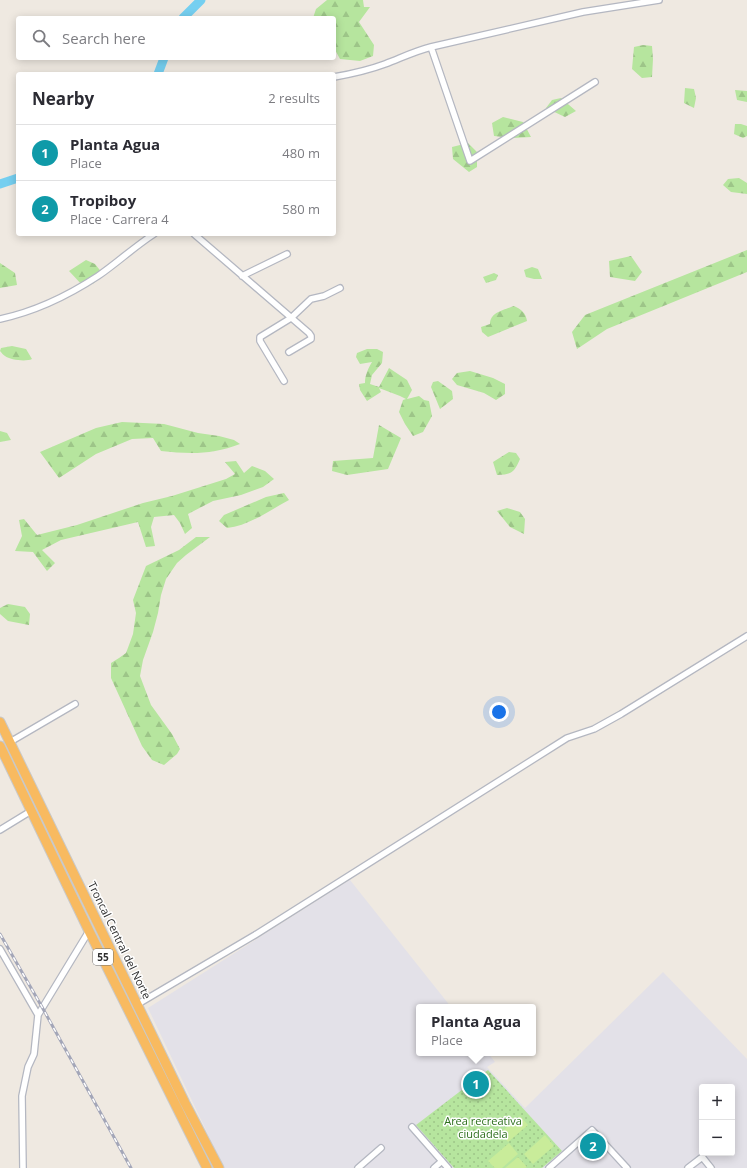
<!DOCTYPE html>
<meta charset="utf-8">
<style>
body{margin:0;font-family:"Open Sans",sans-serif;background:#f2f2f3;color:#2b2b33}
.controls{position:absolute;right:12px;bottom:12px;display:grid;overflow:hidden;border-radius:4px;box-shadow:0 2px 10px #0003}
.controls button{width:36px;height:36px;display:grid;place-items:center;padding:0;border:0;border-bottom:1px solid #e1e1e2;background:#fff;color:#2b2b33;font:20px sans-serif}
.you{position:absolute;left:499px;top:712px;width:14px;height:14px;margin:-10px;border:3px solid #fff;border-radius:50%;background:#1a73e8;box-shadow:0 0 0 6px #1a73e833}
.badge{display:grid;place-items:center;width:26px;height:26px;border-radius:50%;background:#4264fb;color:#fff;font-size:13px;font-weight:700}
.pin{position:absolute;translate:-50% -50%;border:2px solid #fff;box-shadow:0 1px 4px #0006}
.popup{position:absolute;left:416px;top:1004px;width:120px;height:52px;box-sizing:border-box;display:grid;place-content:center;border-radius:4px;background:#fff;filter:drop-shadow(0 1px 3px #0005);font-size:13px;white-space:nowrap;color:#7c7c81}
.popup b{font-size:15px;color:#2b2b33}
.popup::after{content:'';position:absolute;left:50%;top:100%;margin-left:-8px;border:8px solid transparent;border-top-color:#fff}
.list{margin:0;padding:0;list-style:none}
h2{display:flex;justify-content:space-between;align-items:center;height:52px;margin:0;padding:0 16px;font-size:17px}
h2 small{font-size:13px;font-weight:400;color:#7c7c81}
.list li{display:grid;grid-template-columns:26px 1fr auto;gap:12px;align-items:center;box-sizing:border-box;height:56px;padding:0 16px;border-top:1px solid #e1e1e2}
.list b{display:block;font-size:15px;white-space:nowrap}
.list p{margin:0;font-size:13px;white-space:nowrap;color:#7c7c81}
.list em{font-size:13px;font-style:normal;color:#7c7c81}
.icon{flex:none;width:22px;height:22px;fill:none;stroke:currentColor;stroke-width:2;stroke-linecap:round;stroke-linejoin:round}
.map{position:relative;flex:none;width:747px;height:1168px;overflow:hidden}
.search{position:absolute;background:#fff;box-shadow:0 2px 10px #0003;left:16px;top:16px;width:320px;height:44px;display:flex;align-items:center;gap:10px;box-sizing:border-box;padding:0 14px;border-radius:4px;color:#7c7c81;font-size:15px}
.panel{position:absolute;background:#fff;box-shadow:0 2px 10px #0003;left:16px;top:72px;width:320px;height:164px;border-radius:4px}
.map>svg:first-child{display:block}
.industrial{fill:#e3e1e8;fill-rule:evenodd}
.forest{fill:url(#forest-firs)}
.park{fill:url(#park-dots)}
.pitch{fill:#c9ec9a}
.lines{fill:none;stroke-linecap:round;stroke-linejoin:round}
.river{stroke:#75cff0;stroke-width:9}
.minor-casing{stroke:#b4b7c1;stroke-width:8}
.trunk-casing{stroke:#c9c9c9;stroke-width:11}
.minor{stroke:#fff;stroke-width:5.5}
.trunk{stroke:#f8ba60;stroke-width:9}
.rail-casing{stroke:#a3a6b8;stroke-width:3}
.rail{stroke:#fff;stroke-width:1.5;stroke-dasharray:4.5;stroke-linecap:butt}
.labels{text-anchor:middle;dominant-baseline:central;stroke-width:3;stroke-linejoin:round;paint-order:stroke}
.shield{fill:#fff;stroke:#6d6d6d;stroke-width:1}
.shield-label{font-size:10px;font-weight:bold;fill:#2e2e2e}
.street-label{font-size:11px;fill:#2e2e2e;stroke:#fff}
.park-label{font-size:11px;fill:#2c6e1b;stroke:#fff}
</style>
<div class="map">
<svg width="747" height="1168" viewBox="0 0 747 1168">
<defs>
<pattern id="forest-firs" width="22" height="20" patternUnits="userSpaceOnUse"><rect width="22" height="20" fill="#b6e59e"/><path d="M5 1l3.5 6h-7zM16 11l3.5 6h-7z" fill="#9dc588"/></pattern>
<pattern id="park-dots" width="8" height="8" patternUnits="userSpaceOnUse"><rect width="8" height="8" fill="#b6e59e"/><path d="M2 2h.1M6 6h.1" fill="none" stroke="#9dc588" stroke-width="1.8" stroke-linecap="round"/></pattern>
</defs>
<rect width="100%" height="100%" fill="#efe9e1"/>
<path class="industrial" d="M350,880l101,127h-32v46h69l7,9 -8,5 38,41 138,-136 84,87v109h-523l-76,-160zM702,1087h30v66h-30z"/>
<path class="forest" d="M327,0h36l1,7h6l-11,15 15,23 -1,11 -13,5 -20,-2 -6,-11v-30h-21l3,-9z
M643,45l9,1 1,13 -1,18 -10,1 -10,-9 2,-22z
M685,88l9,1 2,9 -2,10 -10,-5z
M735,90l12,1v11l-10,-2z
M561,98l15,13 -11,6 -19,-9 6,-8z
M503,117l20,5 8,15 -18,1 -19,-2 -2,-13z
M735,124h6l6,2v10l-4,2 -9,-4z
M468,143l9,9v15l-8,5 -16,-13 -1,-12z
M739,178l8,5v11l-16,-2 -8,-7 5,-6z
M747,250v22l-140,57 -30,20 -5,-17 13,-17z
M631,256l11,16 -7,9 -25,-4 -1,-16z
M86,260l9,4 8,10 -9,9 -10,4 -15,-16z
M0,263l15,10 2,12 -17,3z
M532,267l6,2 4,10h-8l-8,-2 -2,-7z
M494,273l4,2 -2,5 -10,3 -3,-6z
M514,306c7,3 12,7 13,15l-39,16 -6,-5 -1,-5 9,-3c0,-12 14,-14 24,-18z
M12,346l14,3 6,10c-6,3 -22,1 -27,-3 -2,-1 -3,-3 -5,-5l1,-3z
M367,349h10l6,3 -1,11 -10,12 -2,9 9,3 10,-19 18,12 5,10 -5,9 12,-3 5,4 5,1 3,15 -9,16 -10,4 -8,-12 -6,-12 4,-12 3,-1 -6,-3 -21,-8 2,4 -14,9 -7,-11 -1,-6 6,-1c0,-8 3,-14 7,-21l-12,2 -4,-7 1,-4z
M470,371l23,7 12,6v10l-9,6 -12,-7 -27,-8 -5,-6 5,-6z
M438,381l14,10 1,8 -13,10 -9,-22 2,-5z
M122,422l42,2 34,9 21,3 15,4 6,4c-28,11 -51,10 -79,7l-8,-13 -21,1 -36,15 -37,24 -19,-26 56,-24z
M379,425l22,13 -13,31 -41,6 -15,-4 1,-10 40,-3z
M0,431l7,2 4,7 -11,2z
M509,452l7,1 4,6c-6,14 -8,15 -23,16l-4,-13z
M236,461l8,12 8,-7 13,5 9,8 -11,8 -22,8 -28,6 -25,13 4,14 -7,6 -5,-11 -6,-8 -20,2 -3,10 4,19 -9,1 -8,-25 -77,18 -19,10 13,13 -8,8 -14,-19 -18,-1 7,-15 -3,-16 5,-1 13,16 40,-10 66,-22 29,-7 54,-17 9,-5 -10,-12z
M284,493l5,7c-19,10 -40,26 -62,28l-8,-7 5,-6 42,-18z
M507,508l13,4 5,7 -1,15 -14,-7 -13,-16z
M196,537h14l-24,18 -9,8 -11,16 -5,16 -3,18 -5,19 -10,28 -3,16 11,29 21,29 8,15 -3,5 -13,11 -12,-5 -10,-14 -31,-68v-15l8,-5 7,-5 3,-8 4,-11 3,-21 -3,-13 13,-34 33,-16z
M8,604l17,3 5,7 -1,11 -21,-4 -8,-7v-6z"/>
<path class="park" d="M488,1070l74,81 -20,17h-88l-38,-43z"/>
<path class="pitch" d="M520,1116l8,9 -20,17 -8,-9z
M545,1135l9,11 -21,18 -9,-10z
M509,1143l9,11 -16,14h-7l-7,-7z
M518,1157l9,10 -2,1h-20z"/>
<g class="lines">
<path class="river" d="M183,18l18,-18
M158,74l6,-16
M0,184l18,-6"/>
<g class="minor-casing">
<path id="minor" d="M431,47l39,114 125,-79
M334,77c17,-3 35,-7 51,-13 16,-6 30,-13 46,-17l152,-35 76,-12
M194,234l115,99 2,3v3l-22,13
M242,276l45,-22
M0,319c33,-7 69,-24 98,-43 19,-13 36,-29 56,-42
M284,381l-24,-40v-4l31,-19 20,-19 13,-3 16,-8
M10,742l65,-38
M0,830l31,-19
M0,949l38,66
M138,1004l117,-69 312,-197 27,-9 27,-15 126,-78
M412,1127l36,41
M23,1168l-1,-72 6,-29 6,-13 4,-39 51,-84
M358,1168l23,-20
M434,1168l8,-7
M549,1168l43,-38 35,38
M688,1168l13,-10h2l8,10"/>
</g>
<g class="trunk-casing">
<path id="trunk" d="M0,722l185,381 34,65
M0,746l89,185 118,237"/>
</g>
<use href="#minor" class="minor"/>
<use href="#trunk" class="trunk"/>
<g class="rail-casing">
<path id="rail" d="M0,934l42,73 89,161"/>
</g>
<use href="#rail" class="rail"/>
</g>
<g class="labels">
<rect class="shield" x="93" y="949" width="20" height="16" rx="3"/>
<g class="shield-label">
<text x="103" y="957">55</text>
</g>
<g class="street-label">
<text transform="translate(120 940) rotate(64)">Troncal Central del Norte</text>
</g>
<g class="park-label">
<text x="483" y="1120">Area recreativa<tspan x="483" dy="13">ciudadela</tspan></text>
</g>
</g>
</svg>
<div class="controls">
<button>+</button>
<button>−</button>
</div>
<div class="you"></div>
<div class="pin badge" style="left:476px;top:1084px;background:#0f9aa8">1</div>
<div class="popup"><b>Planta Agua</b>Place</div>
<div class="pin badge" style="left:593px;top:1146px;background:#0f9aa8">2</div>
<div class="search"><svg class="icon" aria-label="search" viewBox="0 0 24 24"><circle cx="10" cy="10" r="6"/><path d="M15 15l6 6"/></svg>Search here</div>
<section class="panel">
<h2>Nearby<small>2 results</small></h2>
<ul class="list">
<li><span class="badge" style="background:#0f9aa8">1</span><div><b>Planta Agua</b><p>Place</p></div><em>480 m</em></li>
<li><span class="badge" style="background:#0f9aa8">2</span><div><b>Tropiboy</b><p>Place · Carrera 4</p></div><em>580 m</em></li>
</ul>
</section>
</div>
